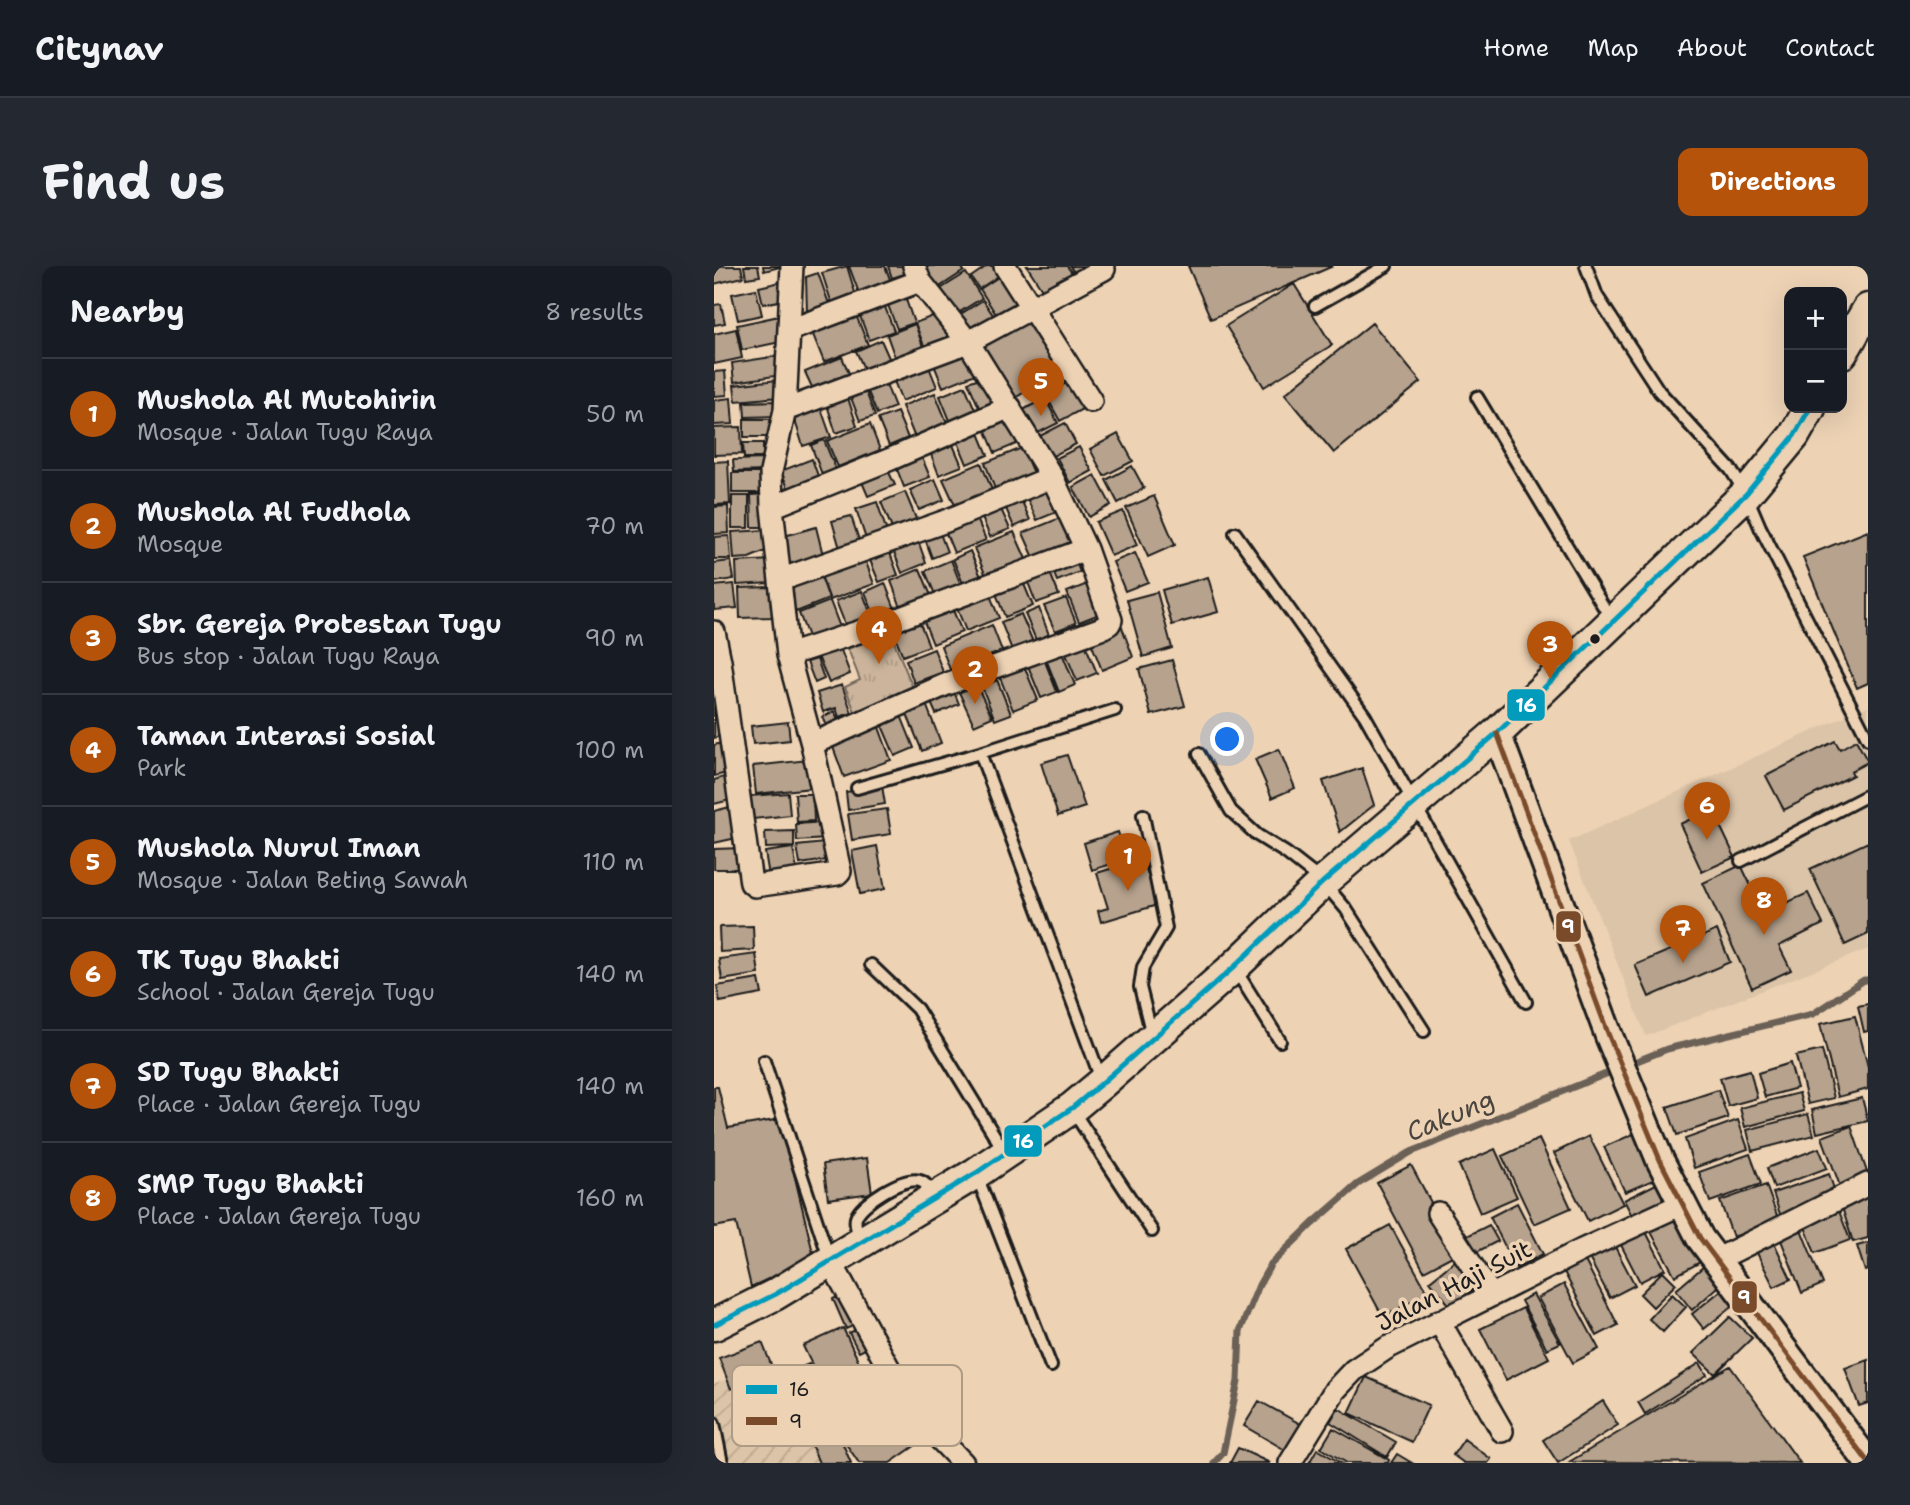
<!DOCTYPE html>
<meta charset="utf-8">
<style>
body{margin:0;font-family:"Shantell Sans",sans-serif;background:#242831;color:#f1f3f6}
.controls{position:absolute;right:21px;top:21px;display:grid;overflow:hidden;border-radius:14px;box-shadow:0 7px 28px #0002}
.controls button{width:63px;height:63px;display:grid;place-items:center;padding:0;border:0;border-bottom:2px solid #363941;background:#171b24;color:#f1f3f6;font:35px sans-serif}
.you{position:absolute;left:514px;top:474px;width:24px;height:24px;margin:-18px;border:5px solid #fff;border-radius:50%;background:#1a73e8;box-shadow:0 0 0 10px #1a73e833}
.badge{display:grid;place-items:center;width:46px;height:46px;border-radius:50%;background:#b45309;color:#fff;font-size:23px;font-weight:700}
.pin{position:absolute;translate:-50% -58px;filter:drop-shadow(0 2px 4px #0008)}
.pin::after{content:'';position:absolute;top:37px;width:24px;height:21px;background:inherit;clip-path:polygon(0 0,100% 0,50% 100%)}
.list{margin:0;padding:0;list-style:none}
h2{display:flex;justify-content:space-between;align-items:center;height:91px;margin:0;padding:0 28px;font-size:30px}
h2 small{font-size:23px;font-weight:400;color:#9ea1a6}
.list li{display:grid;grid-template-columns:46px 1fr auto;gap:21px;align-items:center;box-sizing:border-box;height:112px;padding:0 28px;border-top:2px solid #363941}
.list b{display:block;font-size:26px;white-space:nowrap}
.list p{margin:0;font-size:23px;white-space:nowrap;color:#9ea1a6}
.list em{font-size:23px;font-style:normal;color:#9ea1a6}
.map{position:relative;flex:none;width:1154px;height:1197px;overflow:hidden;border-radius:14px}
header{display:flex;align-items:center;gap:42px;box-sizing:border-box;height:98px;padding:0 35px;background:#171b24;border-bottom:2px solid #363941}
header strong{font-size:33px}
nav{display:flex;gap:38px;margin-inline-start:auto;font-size:24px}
.intro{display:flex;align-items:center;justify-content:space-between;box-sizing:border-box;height:168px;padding:0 42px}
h1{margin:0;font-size:49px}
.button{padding:18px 32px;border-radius:14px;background:#b45309;color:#fff;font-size:24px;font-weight:700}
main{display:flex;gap:42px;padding:0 42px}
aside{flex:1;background:#171b24;border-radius:14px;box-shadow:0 7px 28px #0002}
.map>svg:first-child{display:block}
.built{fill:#dcc4a8}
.industrial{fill:url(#industrial-furrows)}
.park{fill:url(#park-tufts);stroke:#74685c;stroke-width:2}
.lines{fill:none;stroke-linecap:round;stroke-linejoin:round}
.stream{stroke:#6b6056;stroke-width:7}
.building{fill:#b6a28d;stroke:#1c1c1c;stroke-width:2}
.service-casing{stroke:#1c1c1c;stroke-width:16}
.minor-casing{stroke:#1c1c1c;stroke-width:26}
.tertiary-casing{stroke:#1c1c1c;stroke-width:32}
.secondary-casing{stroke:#1c1c1c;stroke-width:35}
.service{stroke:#edd2b4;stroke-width:10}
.minor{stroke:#edd2b4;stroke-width:21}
.tertiary{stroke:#edd2b4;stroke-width:26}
.secondary{stroke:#edd2b4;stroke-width:30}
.bus-1-casing{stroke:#edd2b4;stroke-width:10}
.bus-2-casing{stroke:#edd2b4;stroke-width:10}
.bus-1{stroke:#039bbc;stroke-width:5}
.bus-2{stroke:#7a4b2a;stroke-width:5}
.bus-dot{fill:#1c1c1c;stroke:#edd2b4;stroke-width:2.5}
.labels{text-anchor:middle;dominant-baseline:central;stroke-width:7;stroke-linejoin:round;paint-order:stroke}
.street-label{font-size:24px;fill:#1c1c1c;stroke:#edd2b4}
.water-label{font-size:26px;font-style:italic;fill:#4a443e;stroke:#edd2b4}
.key{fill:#edd2b4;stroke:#ae9b86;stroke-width:2}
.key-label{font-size:19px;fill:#1c1c1c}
.line-badge{stroke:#edd2b4;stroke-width:2.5}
.badge-label{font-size:19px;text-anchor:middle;font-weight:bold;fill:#fff}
</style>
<header>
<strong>Citynav</strong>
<nav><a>Home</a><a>Map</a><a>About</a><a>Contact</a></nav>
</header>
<div class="intro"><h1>Find us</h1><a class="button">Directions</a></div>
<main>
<aside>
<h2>Nearby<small>8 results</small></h2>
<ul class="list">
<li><span class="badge">1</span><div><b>Mushola Al Mutohirin</b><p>Mosque · Jalan Tugu Raya</p></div><em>50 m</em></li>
<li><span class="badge">2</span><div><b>Mushola Al Fudhola</b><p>Mosque</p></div><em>70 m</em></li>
<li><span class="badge">3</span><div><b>Sbr. Gereja Protestan Tugu</b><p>Bus stop · Jalan Tugu Raya</p></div><em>90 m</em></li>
<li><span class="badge">4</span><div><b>Taman Interasi Sosial</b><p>Park</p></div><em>100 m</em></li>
<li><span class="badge">5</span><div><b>Mushola Nurul Iman</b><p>Mosque · Jalan Beting Sawah</p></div><em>110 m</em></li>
<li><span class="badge">6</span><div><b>TK Tugu Bhakti</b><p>School · Jalan Gereja Tugu</p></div><em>140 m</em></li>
<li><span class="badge">7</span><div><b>SD Tugu Bhakti</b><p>Place · Jalan Gereja Tugu</p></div><em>140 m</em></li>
<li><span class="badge">8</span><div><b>SMP Tugu Bhakti</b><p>Place · Jalan Gereja Tugu</p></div><em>160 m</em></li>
</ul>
</aside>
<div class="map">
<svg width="1154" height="1197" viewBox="0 0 1154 1197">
<defs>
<pattern id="industrial-furrows" width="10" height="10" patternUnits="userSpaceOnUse" patternTransform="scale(1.75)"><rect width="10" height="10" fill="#dcc4a8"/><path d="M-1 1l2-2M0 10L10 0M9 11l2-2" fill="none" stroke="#bca890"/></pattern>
<pattern id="park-tufts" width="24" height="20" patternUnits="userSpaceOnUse" patternTransform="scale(1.75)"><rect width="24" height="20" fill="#cbb49b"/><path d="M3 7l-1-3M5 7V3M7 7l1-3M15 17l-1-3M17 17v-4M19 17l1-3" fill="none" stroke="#ae9a85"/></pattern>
</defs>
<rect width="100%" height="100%" fill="#edd2b4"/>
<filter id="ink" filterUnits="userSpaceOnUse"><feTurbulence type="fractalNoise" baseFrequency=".0143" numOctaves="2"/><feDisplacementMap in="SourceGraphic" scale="14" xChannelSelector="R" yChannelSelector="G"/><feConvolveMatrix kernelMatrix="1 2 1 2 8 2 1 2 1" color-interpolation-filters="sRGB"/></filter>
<g filter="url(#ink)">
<path class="built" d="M1154,440v243l-222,87 -77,-195z"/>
<path class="industrial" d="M67,1099l41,98h-108v-80z"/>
<path class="park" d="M176,366l24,58 -58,24 -11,-27 15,-7 -12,-31z"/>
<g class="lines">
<path class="stream" d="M913,799l40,-16 146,-35 51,-34h4
M500,1197l9,-10 15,-72 2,-50 19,-46 12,-21 41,-40 46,-40 53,-32 205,-82"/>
</g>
<path class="building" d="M0,0h27l2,11 -29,7z
M30,0h14l2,10 -14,2z
M49,0h17v1l-16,4z
M133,0l9,30 -24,8 -10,-31z
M135,0h36l6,16 -32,11z
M174,0h24l2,5 -22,7z
M210,0h37l3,5 -26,17z
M273,0h16l3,5 -27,18 -8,-12z
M313,0h40l7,10 -29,18z
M356,0h24l-17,11z
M474,0h145l-122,53z
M104,7l11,31 -22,9 -1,-36z
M252,7l16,25 -27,17 -16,-25z
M289,8l17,27 -23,15 -17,-27z
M71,15l4,18 -26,5 -4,-17z
M580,18l38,61 -68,42 -38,-61z
M42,23l6,26 -24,5 -6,-26z
M189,25l11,32 -17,6 -12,-32z
M168,33l12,32 -25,9 -12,-32z
M269,34l14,21 -27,18 -14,-22z
M7,38l4,19 -11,2v-20z
M140,44l14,35 -44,17 -14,-35z
M229,46l12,31 -28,10 -12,-30z
M319,49l32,52 -55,34 -32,-53z
M65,50l6,25 -43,9 -5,-25z
M658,57l49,59 -87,71 -49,-59z
M201,58l11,31 -28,11 -11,-31z
M22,63l6,29 -28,6v-30z
M167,74l12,27 -25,11 -12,-27z
M252,79l12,28 -35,14 -11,-27z
M65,90l3,19 -48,7 -2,-19z
M128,91l10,23 -36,16 -11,-24z
M213,96l10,25 -35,14 -10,-25z
M11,105l2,24 -13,1v-24z
M169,111l12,30 -18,7 -12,-30z
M268,111l13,30 -14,5 -13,-30z
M360,113l14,27 -28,15 -15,-27z
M63,114l2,17 -43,4 -2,-16z
M149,118l12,32 -15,5 -12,-31z
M251,120l11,26 -25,11 -11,-27z
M132,126l11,34 -21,7 -11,-34z
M221,127l13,32 -33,13 -13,-32z
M17,132l2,26 -19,1v-25z
M331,132l13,25 -22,11 -13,-24z
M62,135v15l-31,1 -1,-15z
M105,137l12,34 -28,9 -11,-35z
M183,146l11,26 -19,8 -11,-27z
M295,147l12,29 -26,11 -12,-29z
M30,153h32l1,18h-33z
M351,157l11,21 -27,14 -11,-21z
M156,158l10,26 -42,17 -11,-26z
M262,160l12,29 -21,9 -12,-29z
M27,161l1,27 -28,1v-27z
M404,168l15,27 -29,15 -14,-27z
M110,174l13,32 -14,5 -12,-32z
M237,174l11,26 -23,9 -10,-26z
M29,177h20v15h-19z
M365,181l13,24 -22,12 -13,-25z
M308,182l11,25 -38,16 -10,-26z
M206,187l10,24 -26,10 -9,-23z
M52,193v12l-32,1 -1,-12z
M98,193l6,17 -30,12 -7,-17z
M14,195l2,43 -16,1v-43z
M267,197l11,27 -37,15 -12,-26z
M171,198l10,21 -27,11 -9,-21z
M418,200l12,22 -26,15 -12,-23z
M18,207h32v20h-32z
M381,209l16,30 -22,12 -16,-30z
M221,213l9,21 -25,10 -9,-20z
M339,217l11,26 -27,11 -12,-26z
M191,226l12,29 -24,10 -12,-29z
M54,228l1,33h-17l-1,-32z
M18,230h17v32h-17z
M440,230l21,49 -27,12 -22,-49z
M306,231l10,23 -16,7 -10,-23z
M163,236l11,33 -21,7 -11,-33z
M285,239l11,24 -20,8 -10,-24z
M14,240l1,27 -15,1v-27z
M409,245l14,34 -26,11 -15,-34z
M261,248l11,26 -32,13 -11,-27z
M137,250l10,30 -20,6 -9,-31z
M351,250l12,27 -42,17 -12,-27z
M102,261l8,32 -35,9 -8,-31z
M224,262l9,24 -15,6 -9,-25z
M53,264l1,20 -19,8 -15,1 -2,-27z
M1154,265v152l-11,5 -54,-131z
M300,266l12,27 -40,17 -12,-28z
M202,269l10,28 -24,10 -11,-29z
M15,270l2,23h-17v-22z
M173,279l11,30 -19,7 -12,-29z
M256,285l12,28 -18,7 -11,-27z
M421,287l13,29 -23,9 -12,-29z
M149,288l11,30 -44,16 -11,-30z
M360,291l6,15 -23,9 -6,-15z
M58,294l2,23 -37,2 -1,-23z
M237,294l11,28 -25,11 -12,-28z
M17,295l3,18 -20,3v-19z
M334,302l11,27 -23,8 -10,-26z
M206,303l12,29 -30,12 -11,-29z
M105,305l10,28 -33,13 -11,-29z
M307,311l12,29 -28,11 -11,-29z
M494,311l10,35 -46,13 -10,-35z
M381,315l12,30 -28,11 -12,-30z
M171,317l12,31 -20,8 -12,-30z
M20,318l3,24 -23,2v-24z
M58,321l1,30 -33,1 -1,-30z
M274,324l11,28 -33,13 -11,-28z
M148,325l11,29 -26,9 -11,-28z
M443,326l15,56 -29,9 -16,-57z
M352,332l10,25 -21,8 -11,-25z
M116,335l11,29 -31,12 -11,-29z
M236,337l12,29 -29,12 -12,-30z
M325,342l10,27 -13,5 -11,-26z
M307,348l12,28 -21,8 -11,-28z
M204,352l11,28 -26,10 -11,-27z
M406,356l13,35 -31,13 -14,-35z
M278,359l10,26 -51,21 -10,-26z
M369,373l14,34 -20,8 -14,-34z
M125,379l11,29 -21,9 -12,-29z
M346,382l15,37 -16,7 -15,-38z
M220,383l9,23 -29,11 -8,-23z
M328,388l15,38 -16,6 -15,-37z
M103,393l7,20 -9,4 -8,-21z
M458,394l13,46 -34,9 -12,-46z
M308,395l16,39 -25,10 -16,-40z
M283,414l14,34 -16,6 -13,-33z
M261,416l17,35 -18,8 -16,-35z
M128,419l10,28 -13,4 -3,-9 -13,4 -6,-19z
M239,423l6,15 -23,10 -7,-16z
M3,434l11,33 -14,5v-37z
M212,438l15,39 -19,8 -16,-39z
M120,445l5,10 -12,6 -5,-10z
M186,447l14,35 -19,8 -15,-35z
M74,456l2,18 -37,4 -2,-18z
M163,456l14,38 -47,17 -14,-38z
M1142,474l12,22 -17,9 2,4 -69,35 -18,-34 69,-35 5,8z
M12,476l6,30 -18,4v-31z
M565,483l16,39 -23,10 -17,-39z
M353,489l18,52 -27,9 -17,-53z
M94,494l3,28 -55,6 -3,-28z
M648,502l12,37 -34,27 -17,-51z
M17,509l7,23 -24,6v-24z
M168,520l3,18 -37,6 -2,-18z
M74,527l2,22 -37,4 -3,-23z
M81,528h18l1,27 -17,1z
M20,540l7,31 -27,6v-32z
M173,543l4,25 -39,6 -4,-26z
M998,543l23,48 -33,15 -22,-48z
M112,556v17l-29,2 -1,-17z
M80,565v16l-28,1 -1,-16z
M404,566l9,27 -35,11 -8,-27z
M1154,576v92l-23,11 -35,-76z
M110,577l3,17 -27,4 -3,-18z
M163,580l8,43 -25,5 -8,-43z
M29,582l1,21h-30v-20z
M79,582l5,29 -28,5 -5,-30z
M429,593l14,46 -56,17 -3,-11 10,-3 -11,-35z
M1027,599l23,48 44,-20 15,31 -44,22 12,24 -39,18 -49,-105z
M39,660l1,24 -34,2 -1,-25z
M1003,664l13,32 -81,35 -14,-32z
M42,688l3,20 -37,6 -3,-21z
M45,713l3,15 -42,8 -3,-16z
M1154,738v27l-4,1 -6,-26z
M1141,750l13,51v22l-30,8 -18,-73z
M1108,784l12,48 -26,6 -12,-48z
M1076,797l7,25 -32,9 -7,-24z
M1036,804l7,28 -29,8 -8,-28z
M0,821h4l10,41 53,-9 33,138 -63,30 -15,-64 -22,4z
M1004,824l10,28 -51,17 -10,-28z
M1085,827l5,18 -59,16 -5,-19z
M1148,832l6,23 -51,12 -5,-23z
M1094,848l6,21 -62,16 -5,-21z
M1024,854l10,29 -54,19 -9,-29z
M1137,860l17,49 -28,11 -18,-49z
M926,865l20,46 -35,15 -21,-45z
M875,870l34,68 -35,17 -34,-68z
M825,873l32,69 -37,16 -32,-68z
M1105,882l8,20 -53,20 -7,-20z
M781,883l22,48 -37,16 -21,-48z
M1036,888l11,30 -51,18 -11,-30z
M153,892l5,35 -44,6 -5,-35z
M697,899l47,88 -34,18 -47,-88z
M1115,908l8,24 -56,19 -8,-24z
M950,914l11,20 -41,20 -10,-20z
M1052,919l13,36 -46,16 -13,-36z
M1154,926v46l-15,4 -13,-41z
M803,937l26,51 -27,14 -26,-51z
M1125,945l11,29 -35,13 -11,-29z
M966,950l24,44 -29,16 -24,-44z
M676,959l38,68 -45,24 -37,-68z
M775,959l9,16 -31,16 -8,-17z
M1086,961l23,57 -21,9 -23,-58z
M931,964l20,39 -25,13 -20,-39z
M1058,972l19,41 -17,8 -20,-40z
M1154,977v27l-3,1 -8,-25z
M900,979l21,40 -25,13 -21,-40z
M747,990l21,26 -31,25 -21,-26z
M870,993l34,66 -21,11 -34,-66z
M996,995l16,19 -34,30 -16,-20z
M949,1005l13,13 -23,23 -13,-13z
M850,1018l35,65 -26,14 -35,-65z
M1015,1018l12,15 -37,30 -12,-15z
M134,1026l14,30 -16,7 -13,-30z
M819,1028l27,49 -13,6 -26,-48z
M958,1028l14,13 -23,25 -14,-13z
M809,1042l26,50 -43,22 -26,-51z
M1016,1051l22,21 -37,36 -22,-21z
M152,1059l10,19 -17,8 -10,-19z
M129,1062l37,79 -39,18 -38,-79z
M48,1076l12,30 -43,17 -12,-31z
M1154,1094v43l-9,3 -14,-38z
M986,1097l7,12 -62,39 -7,-12z
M95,1098l42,99h-32l-38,-88z
M1016,1100l70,97 -231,-1z
M652,1111l63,28 -17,37 -63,-29z
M545,1135l43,24 -15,26 -43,-25z
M889,1135l15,24 -60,38 -15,-23z
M178,1138l27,39 -29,20h-31l-17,-25z
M624,1142l58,34 -9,15 -57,-35z
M619,1162l56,32 -1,3h-41l-26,-15z
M750,1173l27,20 -3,4h-24l-11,-8z
M524,1182l32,15h-40z
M603,1183l24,14h-32z
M683,1188l15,9h-21z"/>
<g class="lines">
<g class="service-casing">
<path id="service" d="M872,0l11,30 62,95 72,79 15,24 14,33 108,212
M601,40l71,-40
M763,131l134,222
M521,267l130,183 161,286
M266,487l121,326
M485,488l32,57 26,24 29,18 37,29 23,27 78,122
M143,522l123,-35 135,-43
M429,549l23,113 -23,39 -3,20 12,48
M1027,595l127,-66
M157,699l46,44 87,142
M521,703l45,72
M50,795l65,197
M359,845l79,120
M263,910l74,190
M146,974c-2,-7 -6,-15 -4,-22 4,-15 48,-42 64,-37 7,2 10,10 14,16
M0,1157l8,40"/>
</g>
<g class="minor-casing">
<path id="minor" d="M291,0l86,135
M76,64l130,-49
M71,144l183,-68 136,-73
M58,241l119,-48 119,-52
M66,314l166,-59 106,-44
M0,366l6,29 31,222 4,3 82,-12 3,-3 -28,-127 -24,-89 -16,-148 -1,-35 14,-62 7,-144
M74,389l107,-35 191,-71
M98,478l135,-60 153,-55 9,-5 2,-4 -25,-71 -34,-72 -84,-135 -48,-61 -6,-15
M724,947l53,82
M1002,994l152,-76
M117,996l80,147 52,54
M725,1055l63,110
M576,1197l45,-73 19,-20 33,-22 195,-98 100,-46"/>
</g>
<g class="tertiary-casing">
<path id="tertiary" d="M783,467l112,303 51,124 40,78 168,224"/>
</g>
<g class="secondary-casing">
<path id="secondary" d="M1128,87l26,-44
M0,1059l62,-31 200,-121 96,-65 30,-25 132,-116 89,-85 174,-149 249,-239 48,-58 16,-28"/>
</g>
<use href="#service" class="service"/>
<use href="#minor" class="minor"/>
<use href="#tertiary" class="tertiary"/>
<use href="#secondary" class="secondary"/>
<g class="bus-1-casing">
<path id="bus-1" d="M0,1059l62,-31 200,-121 96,-65 30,-25 132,-116 89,-85 174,-149 249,-239 48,-58 16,-28"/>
</g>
<g class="bus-2-casing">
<path id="bus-2" d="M783,467l112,303 51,124 40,78 168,224"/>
</g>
<use href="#bus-1" class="bus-1"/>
<use href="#bus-2" class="bus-2"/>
</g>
</g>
<circle class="bus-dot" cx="881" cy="373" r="6"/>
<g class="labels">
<g class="street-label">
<text transform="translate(740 1020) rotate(-27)">Jalan Haji Suit</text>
</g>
<g class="water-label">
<text transform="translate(736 849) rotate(-23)">Cakung</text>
</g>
</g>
<rect x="18" y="1099" width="230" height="81" rx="10" class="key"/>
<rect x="32" y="1119" width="31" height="9" fill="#039bbc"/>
<rect x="32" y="1151" width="31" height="8" fill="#7a4b2a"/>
<g class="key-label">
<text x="75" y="1130">16</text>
<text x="75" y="1162">9</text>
</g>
<g class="line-badge">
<rect x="792" y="422" width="40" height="34" rx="7" fill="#039bbc"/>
<rect x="841" y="644" width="27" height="33" rx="7" fill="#7a4b2a"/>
<rect x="289" y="858" width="40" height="34" rx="7" fill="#039bbc"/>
<rect x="1017" y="1014" width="27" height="34" rx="7" fill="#7a4b2a"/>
</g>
<g class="badge-label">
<text x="812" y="446">16</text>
<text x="854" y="667">9</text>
<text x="309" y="882">16</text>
<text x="1030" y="1038">9</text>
</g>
</svg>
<div class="controls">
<button>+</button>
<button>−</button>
</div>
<div class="you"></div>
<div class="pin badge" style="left:414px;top:625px">1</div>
<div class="pin badge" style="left:261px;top:438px">2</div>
<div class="pin badge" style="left:836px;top:413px">3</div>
<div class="pin badge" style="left:165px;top:398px">4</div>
<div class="pin badge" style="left:327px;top:150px">5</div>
<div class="pin badge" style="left:993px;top:574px">6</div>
<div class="pin badge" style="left:969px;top:697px">7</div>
<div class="pin badge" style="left:1050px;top:669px">8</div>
</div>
</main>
